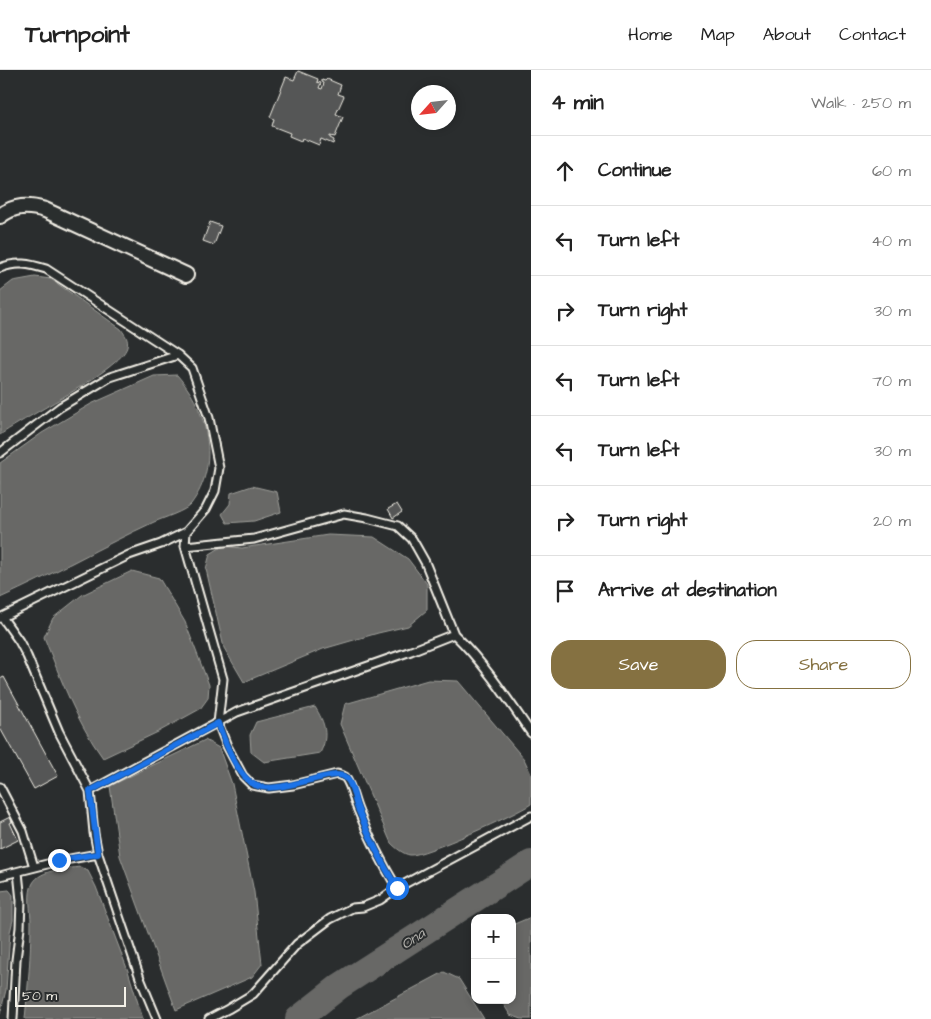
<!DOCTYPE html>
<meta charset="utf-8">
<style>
body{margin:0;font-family:"Architects Daughter",sans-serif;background:#f6f6f6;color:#222}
.controls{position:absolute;right:15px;bottom:15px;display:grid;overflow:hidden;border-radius:10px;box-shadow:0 2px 8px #0003}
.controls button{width:45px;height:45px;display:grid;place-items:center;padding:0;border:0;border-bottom:1px solid #e0e0e0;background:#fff;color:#222;font:25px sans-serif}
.compass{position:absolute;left:411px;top:15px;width:45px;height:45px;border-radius:50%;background:#fff;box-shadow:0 2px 8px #0003;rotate:243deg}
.scale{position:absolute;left:15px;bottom:12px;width:111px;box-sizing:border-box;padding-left:5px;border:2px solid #f4f1e8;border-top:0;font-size:14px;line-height:18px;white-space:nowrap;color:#f4f1e8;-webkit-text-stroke:4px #2a2d2e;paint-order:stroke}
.stop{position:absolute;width:15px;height:15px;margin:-11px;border:4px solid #1a73e8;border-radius:50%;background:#fff}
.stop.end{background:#1a73e8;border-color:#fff;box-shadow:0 1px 5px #0008}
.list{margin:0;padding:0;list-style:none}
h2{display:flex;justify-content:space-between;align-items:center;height:65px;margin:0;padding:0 20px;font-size:21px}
h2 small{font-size:16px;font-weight:400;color:#767676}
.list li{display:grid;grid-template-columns:32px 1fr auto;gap:15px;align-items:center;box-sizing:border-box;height:70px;padding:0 20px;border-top:1px solid #e0e0e0}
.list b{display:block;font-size:19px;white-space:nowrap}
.list em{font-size:16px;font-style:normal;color:#767676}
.actions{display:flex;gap:10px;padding:15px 20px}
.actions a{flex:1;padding:11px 0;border:1px solid #857141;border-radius:20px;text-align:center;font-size:18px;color:#857141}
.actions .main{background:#857141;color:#fff}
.icon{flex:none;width:28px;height:28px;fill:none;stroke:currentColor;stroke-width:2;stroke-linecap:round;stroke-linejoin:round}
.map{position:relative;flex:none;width:531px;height:949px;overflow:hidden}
header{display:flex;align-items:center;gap:30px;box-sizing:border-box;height:70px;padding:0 25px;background:#fff;border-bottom:1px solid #e0e0e0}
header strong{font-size:24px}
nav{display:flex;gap:28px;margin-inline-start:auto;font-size:18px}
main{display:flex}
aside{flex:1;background:#fff}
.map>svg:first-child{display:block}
.water{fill:#676866;stroke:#9f9f9a}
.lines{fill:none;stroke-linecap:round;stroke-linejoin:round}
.river{stroke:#676866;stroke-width:26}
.building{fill:#555756;stroke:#f4f1e8}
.lane-casing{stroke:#f4f1e8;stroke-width:11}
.street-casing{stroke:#f4f1e8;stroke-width:18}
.lane{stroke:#2a2d2e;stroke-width:7}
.street{stroke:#2a2d2e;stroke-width:14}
.route{stroke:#1a73e8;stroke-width:6}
.labels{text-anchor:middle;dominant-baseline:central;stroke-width:4;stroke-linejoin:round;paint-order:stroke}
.water-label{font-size:15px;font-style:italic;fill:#b5b3ae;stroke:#2a2d2e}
</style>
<header>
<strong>Turnpoint</strong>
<nav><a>Home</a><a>Map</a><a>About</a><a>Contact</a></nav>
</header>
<main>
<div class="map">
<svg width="531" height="949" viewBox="0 0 531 949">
<rect width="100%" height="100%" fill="#2a2d2e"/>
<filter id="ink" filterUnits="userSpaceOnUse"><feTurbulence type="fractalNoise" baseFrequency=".02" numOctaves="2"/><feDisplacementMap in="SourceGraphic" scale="10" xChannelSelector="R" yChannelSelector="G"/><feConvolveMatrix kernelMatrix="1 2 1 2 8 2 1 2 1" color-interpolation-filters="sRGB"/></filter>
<g filter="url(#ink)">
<path class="water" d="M35,207l16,2 70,50c4,6 8,10 6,18 -6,23 -103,70 -127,88v-144l13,-10z
M177,305c31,35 44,89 14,129 -5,7 -28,14 -37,18 -52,24 -102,53 -154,76v-135l42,-30 49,-29 63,-28z
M252,416l25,6 4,20 -27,9 -27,2 -5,-9 8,-10 1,-11z
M328,465l46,2 34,22 19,25v26l-19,16 -30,7 -55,16 -79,33 -20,-34 -18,-79 4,-15 13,-8 19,2z
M132,501l27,7 26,44 24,63 -1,13 -8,11 -42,23 -55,26c-27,-37 -42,-79 -59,-121l9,-19 29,-23z
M428,610l30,1 66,78 7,15v30c-12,9 -109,53 -121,51 -7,-1 -14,-7 -19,-12l-51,-119 5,-20z
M315,637c10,16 14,29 5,46l-56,9 -13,-10 -1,-17 6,-13z
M205,670l14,8 13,36 22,108 8,72 -10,13 -76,33 -56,-154 -10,-70z
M80,797l8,4 8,16 32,84 15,48h-118c3,-32 6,-65 6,-97 0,-11 -4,-29 2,-39 8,-14 33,-14 47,-16z
M9,820l4,5v25l-3,12 -4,58 -6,24v-123z
M531,847v102h-9l-12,-4 -9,-15h11v-75z
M444,902l15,7 25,40h-128z"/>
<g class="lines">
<path class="river" d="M298,949l42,-33 191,-123"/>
</g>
<path class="building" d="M298,1l20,8 -1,3 4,1 -2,5 3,1 2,-6 -2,-1v-2l3,1 2,-2 14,6 -3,9 6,2 -8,18 7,3 -8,20 -5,-1v2l4,2 -1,4 -12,-5 -2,6 -17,-7 -1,3 -12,-5 1,-3 -18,-7 2,-7 -4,-2 16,-40 8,3z
M210,152l11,4 -7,19 -11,-4z
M397,434l5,8 -9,6 -5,-9z
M4,607l54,99 -24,13 -34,-61v-49z
M10,747l2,5 -2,1 8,17 -18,9v-27z"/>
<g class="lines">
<g class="lane-casing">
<path id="lane" d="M0,198c16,-7 30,-4 46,1l132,86 14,13 17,50 10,50 -4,23 -9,18 -20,23 -25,12 -32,11 -129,63
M0,383l60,-46 50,-30 68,-22
M186,462l-1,14 38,133 -5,44 9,23 16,30 9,9 17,3 24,-3 44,-11 8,3c7,10 8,21 13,33 11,27 24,53 39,78
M454,564c30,29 53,64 77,99
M0,717l23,44 11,36
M90,721l147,-79 174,-61 43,-17 -29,-72 -13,-23 -14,-13 -31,-8 -23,-4 -90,25 -69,7
M98,784l42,124 17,41
M0,806l59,-15 39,-7 -4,-21 -4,-42 -31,-59 -32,-76 -8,-15 -17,-24
M13,949l3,-59 4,-32 1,-27 -3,-29
M209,949l19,-10 25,-15 44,-50 33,-25 22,-11 11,-1 17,-7 17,-12 134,-72"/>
</g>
<g class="street-casing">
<path id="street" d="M0,146c14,-11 28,-11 45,-6l141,65"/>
</g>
<use href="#lane" class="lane"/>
<use href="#street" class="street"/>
</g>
</g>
<g class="lines" filter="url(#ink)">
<path class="route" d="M59,790l39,-6 -8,-63 128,-68c7,19 16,45 32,59 23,19 83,-17 96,-4 8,7 8,22 12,31 11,28 24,54 39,79"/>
</g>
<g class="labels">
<g class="water-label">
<text transform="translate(413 869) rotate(-33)">Ona</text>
</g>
</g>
</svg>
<div class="controls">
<button>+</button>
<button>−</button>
</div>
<svg class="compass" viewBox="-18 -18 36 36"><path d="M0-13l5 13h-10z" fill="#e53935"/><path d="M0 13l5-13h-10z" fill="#767676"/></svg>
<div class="scale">50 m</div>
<div class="stop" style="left:397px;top:818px"></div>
<div class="stop end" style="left:59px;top:790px"></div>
</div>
<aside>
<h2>4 min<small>Walk · 250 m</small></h2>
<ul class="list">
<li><svg class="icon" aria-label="ahead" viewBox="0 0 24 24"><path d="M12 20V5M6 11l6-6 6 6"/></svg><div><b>Continue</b></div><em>60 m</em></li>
<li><svg class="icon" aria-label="left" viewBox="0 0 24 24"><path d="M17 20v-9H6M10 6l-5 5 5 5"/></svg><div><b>Turn left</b></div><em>40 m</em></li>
<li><svg class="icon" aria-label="right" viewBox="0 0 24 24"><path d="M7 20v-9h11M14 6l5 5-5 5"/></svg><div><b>Turn right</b></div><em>30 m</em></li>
<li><svg class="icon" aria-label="left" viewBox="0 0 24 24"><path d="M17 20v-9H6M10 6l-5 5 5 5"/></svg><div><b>Turn left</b></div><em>70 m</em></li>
<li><svg class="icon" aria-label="left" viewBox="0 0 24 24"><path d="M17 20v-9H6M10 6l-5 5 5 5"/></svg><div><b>Turn left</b></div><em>30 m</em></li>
<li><svg class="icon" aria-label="right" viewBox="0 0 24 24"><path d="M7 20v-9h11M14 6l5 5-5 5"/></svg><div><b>Turn right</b></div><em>20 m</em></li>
<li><svg class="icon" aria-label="arrive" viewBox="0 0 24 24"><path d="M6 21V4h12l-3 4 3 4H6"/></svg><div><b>Arrive at destination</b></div></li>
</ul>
<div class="actions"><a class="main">Save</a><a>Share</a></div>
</aside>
</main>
